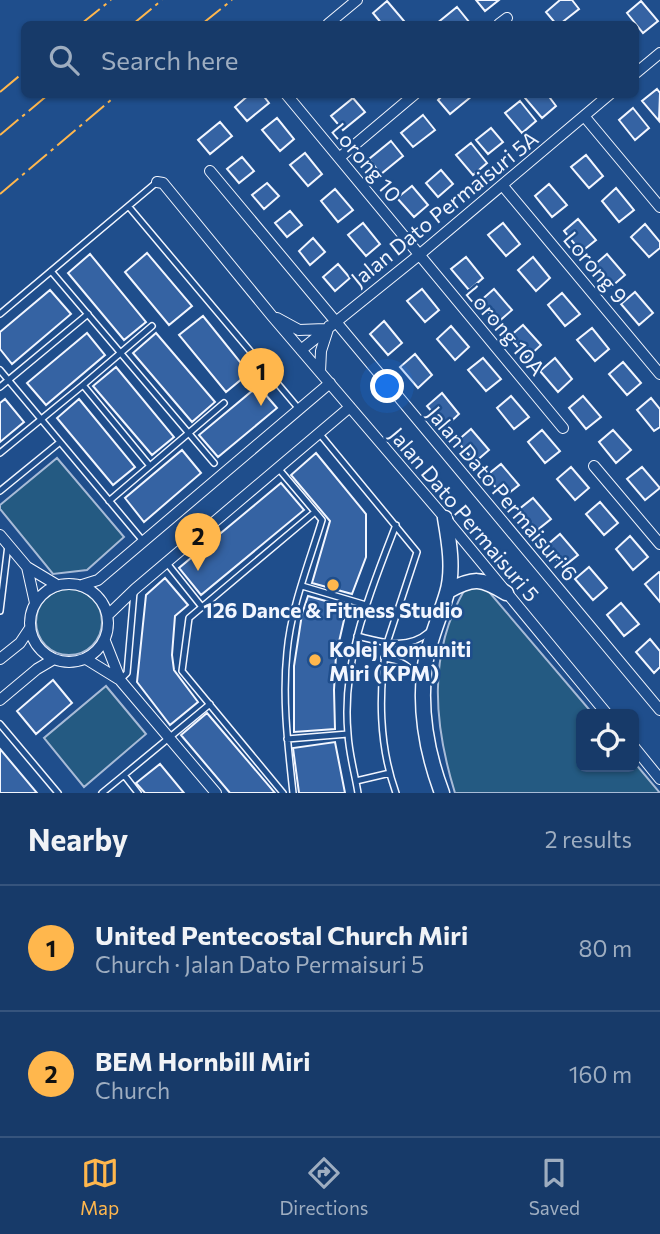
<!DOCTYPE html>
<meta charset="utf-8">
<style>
body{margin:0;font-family:Commissioner,sans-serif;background:#244571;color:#f1f3f6}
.controls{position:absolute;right:21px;bottom:21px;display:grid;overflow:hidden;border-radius:10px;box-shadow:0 2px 5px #0004}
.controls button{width:63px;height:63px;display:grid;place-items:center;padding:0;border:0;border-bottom:2px solid #36547d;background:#173a69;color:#f1f3f6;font:35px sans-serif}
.you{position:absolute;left:388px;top:387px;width:24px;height:24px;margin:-18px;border:5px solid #fff;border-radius:50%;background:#1a73e8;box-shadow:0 0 0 10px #1a73e833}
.badge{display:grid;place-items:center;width:46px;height:46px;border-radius:50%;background:#ffb74d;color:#111;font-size:23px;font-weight:700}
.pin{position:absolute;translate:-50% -58px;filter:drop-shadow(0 2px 4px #0008)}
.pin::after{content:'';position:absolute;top:37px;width:24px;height:21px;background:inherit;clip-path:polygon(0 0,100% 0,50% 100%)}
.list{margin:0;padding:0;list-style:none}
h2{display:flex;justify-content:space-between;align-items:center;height:91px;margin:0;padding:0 28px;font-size:30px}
h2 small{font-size:23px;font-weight:400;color:#9eadc0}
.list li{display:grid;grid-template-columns:46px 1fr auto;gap:21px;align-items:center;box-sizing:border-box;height:126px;padding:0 28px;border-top:2px solid #36547d}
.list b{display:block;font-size:26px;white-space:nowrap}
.list p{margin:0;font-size:23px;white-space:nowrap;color:#9eadc0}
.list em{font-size:23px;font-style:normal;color:#9eadc0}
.icon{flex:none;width:38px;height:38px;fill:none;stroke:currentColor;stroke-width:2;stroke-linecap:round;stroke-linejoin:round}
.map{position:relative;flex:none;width:660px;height:793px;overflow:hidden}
.search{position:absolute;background:#173a69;box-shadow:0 2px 5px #0004;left:21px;right:21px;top:21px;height:77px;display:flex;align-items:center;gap:18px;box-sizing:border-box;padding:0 24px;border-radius:10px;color:#9eadc0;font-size:26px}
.sheet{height:343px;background:#173a69}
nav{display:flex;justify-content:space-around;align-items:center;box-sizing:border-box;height:98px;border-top:2px solid #36547d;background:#173a69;font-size:19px;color:#9eadc0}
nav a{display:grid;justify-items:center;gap:4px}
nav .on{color:#ffb74d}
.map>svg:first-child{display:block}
.green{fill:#245a82;stroke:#a8bbd7;stroke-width:2}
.building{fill:#3563a3;stroke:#f2f6ff;stroke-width:2}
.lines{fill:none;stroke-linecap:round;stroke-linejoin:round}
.lane-casing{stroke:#f2f6ff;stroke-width:8}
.street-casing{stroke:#f2f6ff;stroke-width:12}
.secondary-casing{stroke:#f2f6ff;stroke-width:17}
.lane{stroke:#1f4e8c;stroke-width:5}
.street{stroke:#1f4e8c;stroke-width:10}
.secondary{stroke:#1f4e8c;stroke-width:14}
.power{stroke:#ffb74d;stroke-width:2;stroke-dasharray:24 5 3.5 5;stroke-linecap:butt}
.poi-dot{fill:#ffb74d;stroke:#1f4e8c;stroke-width:2.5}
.labels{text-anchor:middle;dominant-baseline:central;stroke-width:5;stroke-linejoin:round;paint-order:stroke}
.street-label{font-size:21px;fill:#f2f6ff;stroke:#1f4e8c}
.poi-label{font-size:21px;font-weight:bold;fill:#f2f6ff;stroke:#1f4e8c}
</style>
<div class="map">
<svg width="660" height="793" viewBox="0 0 660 793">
<rect width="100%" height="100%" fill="#1f4e8c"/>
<path class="green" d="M57,458l67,79 -37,33 -34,4 -53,-65v-4z
M484,586l109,128h-12v53h53v-5l26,31h-205c-21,-68 -28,-139 10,-204z
M36 622a33 33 0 1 1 66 0a33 33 0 1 1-66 0Z
M106,686l40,48 -62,53 -40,-49z"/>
<path class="building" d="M476,0h23l-14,11z
M560,0h12l7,9 -19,15h-4l-10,-12z
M387,1l17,20 -5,3h-17l-9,-11z
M641,1l17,20 -15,12 -16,-20z
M457,7l12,15 -4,2h-29z
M657,89l3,4 -1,28 -17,-20z
M250,94h12l7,9 -22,18 -12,-14z
M444,94h27l1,2 -22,18 -12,-14z
M530,94h17l9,12 -14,12 -17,-20z
M353,98l12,14 -22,18 -12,-14z
M520,101l16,20 -14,12 -17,-20z
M633,108l16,20 -14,12 -16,-20z
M423,115l12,15 -22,17 -12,-14z
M277,118l17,21 -14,12 -18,-21z
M220,122l12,14 -22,18 -12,-14z
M491,128l12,14 -15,12 -12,-14z
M391,141l12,15 -22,18 -12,-15z
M471,143l16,20 -14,12 -17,-20z
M305,153l17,21 -14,12 -18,-21z
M586,155l17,21 -14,12 -18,-21z
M242,157l12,14 -15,12 -12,-14z
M441,170l12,14 -15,13 -12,-14z
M267,183l12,13 -15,13 -12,-14z
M549,184l18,21 -15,12 -17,-21z
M412,186l16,19 -14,12 -17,-19z
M616,188l18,22 -15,12 -17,-21z
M335,189l18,21 -15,12 -17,-21z
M290,211l12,14 -15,12 -12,-14z
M578,219l18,21 -15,12 -17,-21z
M363,223l17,21 -14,12 -18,-21z
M503,223l17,21 -14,12 -18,-21z
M645,224l15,18v6l-11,9 -18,-20z
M313,238l12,14 -15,13 -11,-14z
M147,253l45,53 -23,19 -44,-53z
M90,254l56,68 -22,18 -56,-67z
M607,254l18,21 -14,12 -18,-21z
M466,257l17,21 -14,12 -18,-21z
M533,257l17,21 -14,13 -18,-21z
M338,264l12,14 -15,13 -12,-14z
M422,289l17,21 -14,12 -18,-21z
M494,289l18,21 -15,13 -18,-21z
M50,290l21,24 -59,50 -12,-15v-17z
M635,292l18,21 -14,12 -18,-21z
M562,293l18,21 -15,12 -17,-21z
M203,316l46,57 -23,19 -47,-57z
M384,321l18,22 -14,12 -18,-21z
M523,325l18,20 -14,13 -18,-21z
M451,326l18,21 -14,13 -18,-21z
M592,328l17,21 -14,12 -18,-21z
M87,333l18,22 -59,50 -19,-22z
M156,333l59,69 -23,20 -59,-69z
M415,354l17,21 -14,13 -18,-21z
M483,358l18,21 -15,12 -18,-21z
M555,358l17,21 -14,13 -18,-21z
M623,362l18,21 -14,12 -18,-21z
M116,367l58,70 -22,18 -59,-69z
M258,386l19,22 -59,49 -19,-22z
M442,393l17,21 -14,13 -18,-21z
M511,396l18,21 -15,12 -17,-21z
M583,396l18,21 -15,12 -17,-21z
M651,398l9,11v18l-6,4 -17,-21z
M5,399l19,23 -24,20v-39z
M79,399l56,68 -22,18 -56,-67z
M471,429l18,21 -14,12 -18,-21z
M542,430l18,21 -15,12 -17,-21z
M613,430l18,20 -15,13 -17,-21z
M182,450l19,23 -57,49 -19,-24z
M316,453l50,61v43l-14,37 -40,-11 18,-62 -39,-46z
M501,464l18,21 -15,12 -18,-21z
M571,467l18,21 -14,12 -18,-21z
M642,467l18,21 -15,12 -18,-21z
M281,483l23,27 -103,85 -22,-27z
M533,498l18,21 -15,12 -18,-21z
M600,502l18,21 -14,12 -18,-21z
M560,534l18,21 -15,12 -17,-21z
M630,536l18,21 -15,13 -17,-21z
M589,567l18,21 -14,12 -18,-21z
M659,572l1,1v29l-15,-18z
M165,578l23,27 -13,11 -3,39 2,15 24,32 -28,23 -33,-43 9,-87z
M308,596l39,11 -11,48 -2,35 1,39 -41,3v-66l8,-52z
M621,603l18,21 -15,12 -17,-21z
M650,639l10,12v16l-6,6 -18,-21z
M53,680l19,23 -36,31 -19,-23z
M207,713l68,80h-45l-49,-58z
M335,742l10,51h-46l-6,-45z
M0,749l37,44h-37z
M160,764l24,29h-39l-9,-10z"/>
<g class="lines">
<g class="lane-casing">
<path id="lane" d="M129,207l170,202
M51,271l163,192
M0,314l157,-132
M0,370l143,171
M83,385l69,-59
M0,387l88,-73
M319,433l98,119 -30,91c-9,49 -8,103 9,150
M0,453l83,-68 67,81 -41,35
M150,466l74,-63
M278,468l44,52c-13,43 -31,87 -35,132 -5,47 1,94 6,141
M0,491l60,-49
M166,562l36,45 -13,11 -7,53 101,122
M302,586l64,19
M202,607l113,-95
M0,611l8,-66
M357,636c25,6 50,15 72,-4
M384,658c19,2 26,9 37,24
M120,680l7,-7 7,-81
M0,724l58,69
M287,739l61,-5
M356,781l34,-8
M102,793l22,-18
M138,793l-14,-18 86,-71
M358,793c-3,-19 -9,-39 -10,-59 -7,-73 22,-142 48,-209"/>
</g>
<g class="street-casing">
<path id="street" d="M328,24l29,-24
M499,24l8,-6
M636,73l24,-20
M286,94l277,334
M584,116l76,91
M339,158l76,-64
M210,171l450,539
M157,182l6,1 109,133 173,202 162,196
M503,186l157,188
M277,318l22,12 26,-1
M301,350l118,-95 191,-161
M320,372l1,-21 8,-25
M594,466l66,78
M0,535l27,32 30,18
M27,567l8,36
M30 623a39 39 0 1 1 78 0a39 39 0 1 1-78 0Z
M82,585l16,-5 232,-197
M108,615l27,-26 215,-182
M105,641l15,38
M0,659l20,-16 10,-15
M86,659l34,21 96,113
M0,700l37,-31 17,-10
M634,747l26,32"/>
</g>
<g class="secondary-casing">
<path id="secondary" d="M448,591c26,-14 33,-13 58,2
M442,793c-15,-40 -23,-85 -17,-128 4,-25 15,-48 22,-72 7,-23 2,-52 -2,-75"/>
</g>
<use href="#lane" class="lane"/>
<use href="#street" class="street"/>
<use href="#secondary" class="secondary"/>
<path class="power" d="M81,24l30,-24
M133,24l29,-24
M202,24l30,-24
M0,92l24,-20
M0,135l49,-41
M0,194l118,-100"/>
</g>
<g class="poi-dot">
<circle cx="333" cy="585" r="7"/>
<circle cx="315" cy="660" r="7"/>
</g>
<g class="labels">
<g class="street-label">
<text transform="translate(367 162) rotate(50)">Lorong 10</text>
<text transform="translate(444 208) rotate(-39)">Jalan Dato Permaisuri 5A</text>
<text transform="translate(596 267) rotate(50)">Lorong 9</text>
<text transform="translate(506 330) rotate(50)">Lorong 10A</text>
<text transform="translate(503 493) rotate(50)">Jalan Dato Permaisuri 6</text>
<text transform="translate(465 514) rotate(50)">Jalan Dato Permaisuri 5</text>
</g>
<g class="poi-label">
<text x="333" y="609">126 Dance &amp; Fitness Studio</text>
<text x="329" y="648" text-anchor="start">Kolej Komuniti<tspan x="329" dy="24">Miri (KPM)</tspan></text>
</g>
</g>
</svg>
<div class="controls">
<button><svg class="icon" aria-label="locate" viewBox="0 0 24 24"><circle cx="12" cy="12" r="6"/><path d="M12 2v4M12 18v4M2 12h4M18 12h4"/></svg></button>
</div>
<div class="you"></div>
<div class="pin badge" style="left:261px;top:406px">1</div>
<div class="pin badge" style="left:198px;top:571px">2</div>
<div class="search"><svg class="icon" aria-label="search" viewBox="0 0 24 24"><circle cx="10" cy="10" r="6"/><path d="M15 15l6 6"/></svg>Search here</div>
</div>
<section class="sheet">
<h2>Nearby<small>2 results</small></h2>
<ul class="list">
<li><span class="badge">1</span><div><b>United Pentecostal Church Miri</b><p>Church · Jalan Dato Permaisuri 5</p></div><em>80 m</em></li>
<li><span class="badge">2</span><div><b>BEM Hornbill Miri</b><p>Church</p></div><em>160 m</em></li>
</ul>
</section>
<nav>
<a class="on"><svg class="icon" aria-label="map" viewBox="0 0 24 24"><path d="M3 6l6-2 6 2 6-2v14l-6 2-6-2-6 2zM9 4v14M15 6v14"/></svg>Map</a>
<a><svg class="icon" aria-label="directions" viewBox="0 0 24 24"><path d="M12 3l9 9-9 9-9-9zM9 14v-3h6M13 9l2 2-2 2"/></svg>Directions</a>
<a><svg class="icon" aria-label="saved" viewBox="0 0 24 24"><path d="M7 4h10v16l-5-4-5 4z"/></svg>Saved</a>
</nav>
